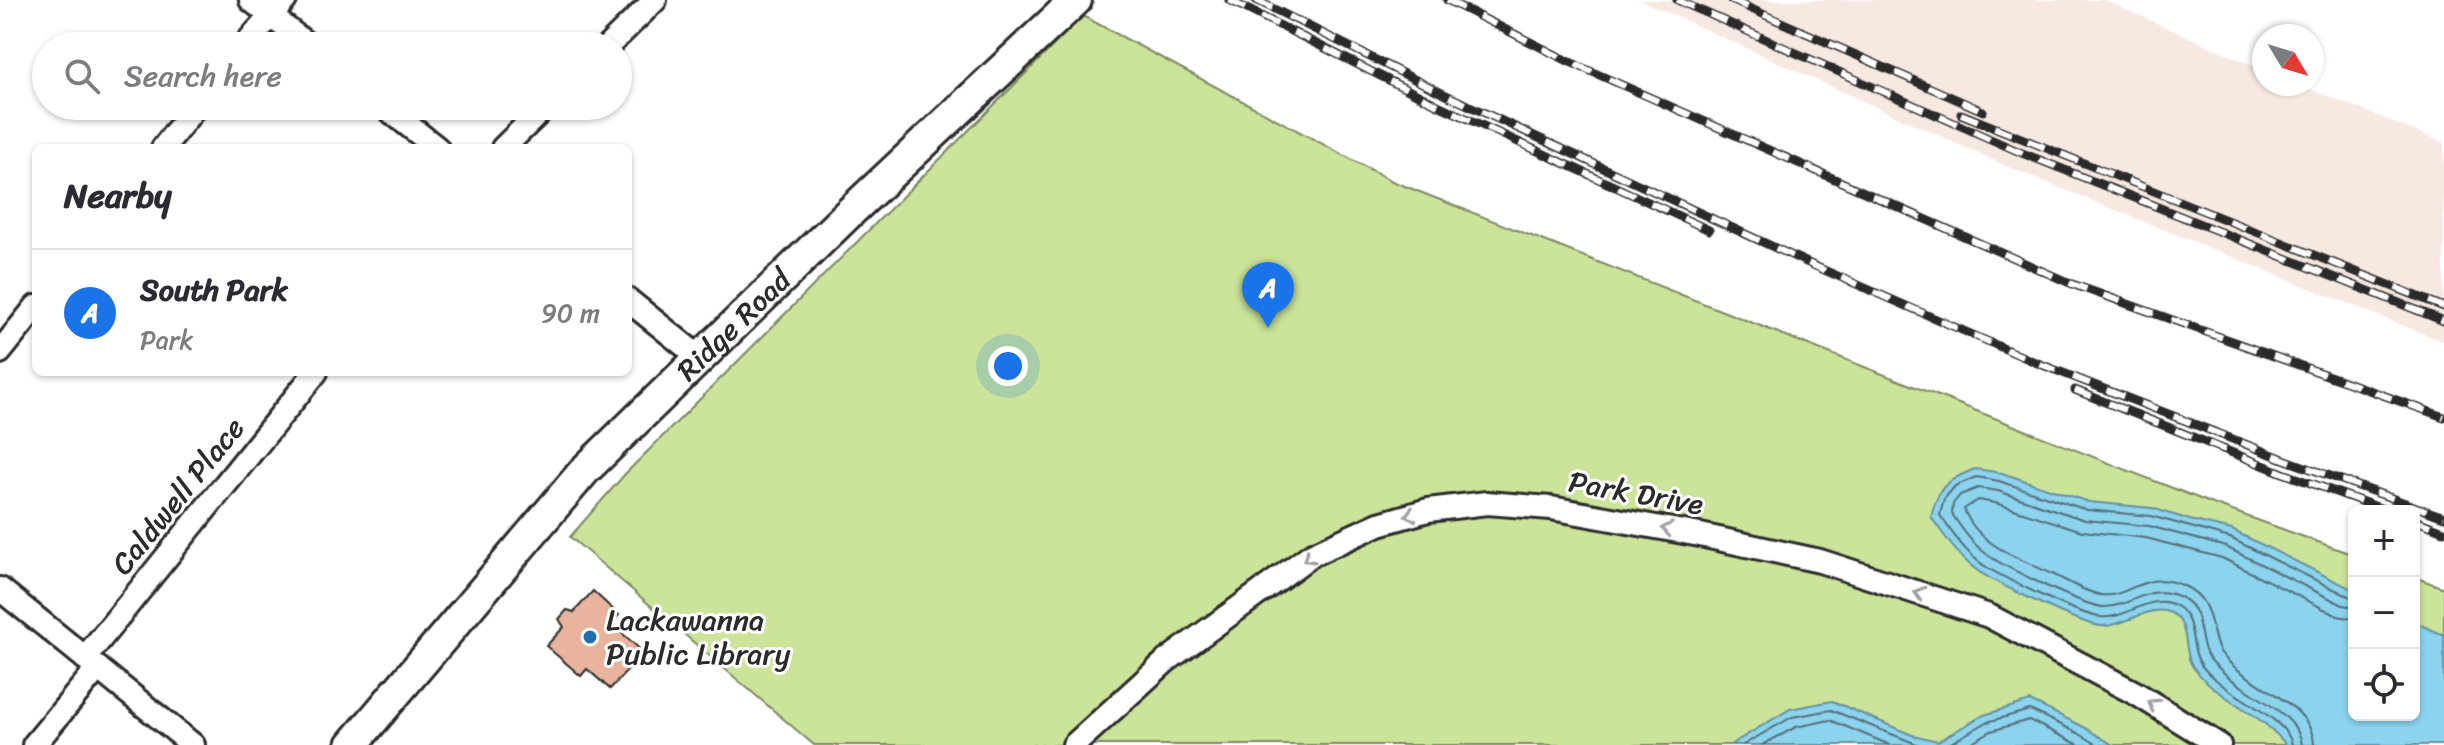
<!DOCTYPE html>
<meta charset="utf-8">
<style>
body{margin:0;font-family:Sriracha,sans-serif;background:#f2f2f3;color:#2b2b33}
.controls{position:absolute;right:24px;bottom:24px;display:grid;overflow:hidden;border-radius:12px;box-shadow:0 2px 6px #0004}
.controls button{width:72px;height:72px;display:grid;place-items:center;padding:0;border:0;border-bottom:2px solid #e1e1e2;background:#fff;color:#2b2b33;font:40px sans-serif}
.compass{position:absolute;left:2252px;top:24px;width:72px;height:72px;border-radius:50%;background:#fff;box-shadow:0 2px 6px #0004;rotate:128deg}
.you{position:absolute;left:1008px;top:366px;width:28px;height:28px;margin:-20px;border:6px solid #fff;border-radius:50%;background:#1a73e8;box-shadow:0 0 0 12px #1a73e833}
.badge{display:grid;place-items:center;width:52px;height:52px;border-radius:50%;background:#1a73e8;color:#fff;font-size:26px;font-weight:700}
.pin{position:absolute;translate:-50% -66px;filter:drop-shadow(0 2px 4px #0008)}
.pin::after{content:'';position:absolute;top:42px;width:28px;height:24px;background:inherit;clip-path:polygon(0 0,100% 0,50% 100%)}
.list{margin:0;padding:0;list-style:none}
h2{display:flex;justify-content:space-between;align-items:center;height:104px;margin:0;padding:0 32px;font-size:34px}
h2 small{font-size:26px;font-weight:400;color:#7c7c81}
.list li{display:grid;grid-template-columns:52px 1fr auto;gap:24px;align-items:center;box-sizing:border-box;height:128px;padding:0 32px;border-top:2px solid #e1e1e2}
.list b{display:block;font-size:30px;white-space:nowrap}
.list p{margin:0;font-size:26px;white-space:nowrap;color:#7c7c81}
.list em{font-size:26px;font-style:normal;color:#7c7c81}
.icon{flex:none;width:44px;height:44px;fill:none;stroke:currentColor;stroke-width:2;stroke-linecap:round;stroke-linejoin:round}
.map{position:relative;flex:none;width:2444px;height:745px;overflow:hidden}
.search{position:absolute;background:#fff;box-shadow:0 2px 6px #0004;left:32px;top:32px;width:600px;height:88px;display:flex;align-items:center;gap:20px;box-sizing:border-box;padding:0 28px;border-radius:44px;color:#7c7c81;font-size:30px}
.panel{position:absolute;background:#fff;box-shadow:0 2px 6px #0004;left:32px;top:144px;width:600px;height:232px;border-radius:12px}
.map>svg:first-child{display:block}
.built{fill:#f8e8e2}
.green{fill:#cbe49a;stroke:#7b8862;stroke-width:2}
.water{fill:#8cd3ed;stroke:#65909f;stroke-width:2}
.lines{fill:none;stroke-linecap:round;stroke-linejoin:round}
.shore{stroke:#526e79;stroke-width:2}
.building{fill:#e9b49d;stroke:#2b2b2b;stroke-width:2}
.street-casing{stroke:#2b2b2b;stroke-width:28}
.secondary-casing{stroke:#2b2b2b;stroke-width:36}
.street{stroke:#fff;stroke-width:22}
.secondary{stroke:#fff;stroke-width:30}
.rail-casing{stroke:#2b2b2b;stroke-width:9}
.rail{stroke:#fff;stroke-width:6;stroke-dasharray:18;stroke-linecap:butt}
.oneway{stroke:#a0a0a0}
.poi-dot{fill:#1f6fb2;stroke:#fff;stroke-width:3}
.labels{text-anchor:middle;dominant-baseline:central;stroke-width:6;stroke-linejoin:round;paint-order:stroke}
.street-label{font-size:30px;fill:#2b2b2b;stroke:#fff}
.poi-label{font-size:30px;fill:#2b2b2b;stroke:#fff;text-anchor:start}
</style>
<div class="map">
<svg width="2444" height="745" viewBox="0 0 2444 745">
<rect width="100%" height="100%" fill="#fff"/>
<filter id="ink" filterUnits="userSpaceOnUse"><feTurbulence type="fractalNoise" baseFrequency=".0125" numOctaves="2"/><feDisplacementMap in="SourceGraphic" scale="16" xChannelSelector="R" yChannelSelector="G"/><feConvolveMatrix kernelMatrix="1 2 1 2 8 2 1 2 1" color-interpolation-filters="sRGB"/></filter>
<g filter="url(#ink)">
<path class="built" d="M1640,0h464l160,70v14h34l146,59v199l-431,-173z"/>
<path class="green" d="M1083,16l309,165 821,323 141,51v160h60v-138l30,11v157h-1630l-244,-208 55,-63z"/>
<path class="water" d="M1975,469l27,4 87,29 63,6 38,12 42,10 122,60v125h60v-93l30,13v110h-158c-25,-33 -68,-45 -93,-78 -11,-15 -2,-44 -22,-54 -20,-10 -46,14 -70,13 -19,-1 -111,-45 -127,-58 -18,-14 -30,-33 -43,-51 8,-32 15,-36 44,-48z
M1832,701l80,34 26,6 46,-26 46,-14 52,25 31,19h-383l60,-36z"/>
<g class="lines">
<path class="shore" d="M1743,745l49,-28 39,-7 88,35
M1762,745l34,-18 34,-7 60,25
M1947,745l40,-23 43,-12 48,23 20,12
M1967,745l24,-14 38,-11 50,25
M2292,745c-2,-23 -55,-47 -72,-62 -7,-5 -17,-14 -21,-22 -10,-17 -2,-42 -23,-55 -25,-15 -49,14 -75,11 -20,-1 -105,-42 -122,-55 -16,-13 -28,-30 -39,-47l4,-16 11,-13 21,-9 23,4 88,29 64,6 79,22 118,58 6,1
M2302,745c-2,-32 -58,-52 -78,-72 -5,-5 -14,-12 -17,-18 -10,-20 -3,-46 -27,-58 -31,-15 -47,10 -76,10 -18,0 -100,-40 -116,-52 -15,-10 -26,-26 -36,-41l1,-10 7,-9 18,-7 20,3 87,29 64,6 77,21 117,58 11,2
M2314,745c-1,-41 -61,-58 -85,-83 -4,-4 -9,-9 -11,-14 -9,-24 -6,-50 -34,-62 -41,-18 -54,13 -83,9 -17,-3 -35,-15 -51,-22 -31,-15 -73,-28 -86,-64l14,-9 17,3 87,28 64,7 76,20 116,58 16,3"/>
</g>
<path class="building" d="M593,591l26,24 -8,8 33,30 -34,36 -23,-20 -6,7 -35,-30 18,-19 -5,-8 8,-9 7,2z"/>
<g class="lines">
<g class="street-casing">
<path id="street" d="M251,0l58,46
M244,46l41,-46
M608,46l47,-46
M384,106l53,42
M163,148l33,-42
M503,148l43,-42
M628,300l72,58
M0,352l36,-45
M0,589l193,156
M85,658l231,-286
M34,745l64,-77
M1074,745l92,-84 145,-106 68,-31 49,-14 59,-7 64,5 149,27 120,26 169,55 148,78 82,51"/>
</g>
<g class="secondary-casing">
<g id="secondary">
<path id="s1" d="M352,745l233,-275 263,-256 228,-214"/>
</g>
</g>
<use href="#street" class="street"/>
<use href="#secondary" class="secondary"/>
<g class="rail-casing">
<path id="rail" d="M1229,0l209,105 271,125
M1256,0l188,94 364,169 227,99 251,98 158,57
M1447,0l123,62 502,222 372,133
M1677,0l345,153 422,168
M1731,0l252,111
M1961,114l483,193
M2075,390l208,83 105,38
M2414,520l30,11"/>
</g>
<use href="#rail" class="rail"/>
</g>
<defs><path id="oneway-chevron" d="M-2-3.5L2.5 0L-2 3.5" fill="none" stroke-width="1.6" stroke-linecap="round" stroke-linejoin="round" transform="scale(2)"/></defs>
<g class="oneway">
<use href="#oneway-chevron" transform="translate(1410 515) rotate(165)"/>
<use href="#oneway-chevron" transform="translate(1667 529) rotate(-170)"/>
<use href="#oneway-chevron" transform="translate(1308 558) rotate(149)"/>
<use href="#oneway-chevron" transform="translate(1919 593) rotate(-162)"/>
<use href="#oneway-chevron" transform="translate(2153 704) rotate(-148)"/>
</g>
</g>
<circle class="poi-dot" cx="590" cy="637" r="8"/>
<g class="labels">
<g class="street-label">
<text stroke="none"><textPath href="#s1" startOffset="568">Ridge Road</textPath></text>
<text transform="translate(1636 493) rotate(10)">Park Drive</text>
<text transform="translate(178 496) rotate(-51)">Caldwell Place</text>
</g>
<g class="poi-label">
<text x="606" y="620">Lackawanna<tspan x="606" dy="34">Public Library</tspan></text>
</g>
</g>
</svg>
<div class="controls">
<button>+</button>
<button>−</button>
<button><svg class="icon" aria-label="locate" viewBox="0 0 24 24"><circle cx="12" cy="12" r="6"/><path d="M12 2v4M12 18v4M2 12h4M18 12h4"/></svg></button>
</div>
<svg class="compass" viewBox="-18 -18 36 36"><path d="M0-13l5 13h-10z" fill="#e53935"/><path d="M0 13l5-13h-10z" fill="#7c7c81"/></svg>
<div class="you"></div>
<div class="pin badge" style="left:1268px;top:328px">A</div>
<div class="search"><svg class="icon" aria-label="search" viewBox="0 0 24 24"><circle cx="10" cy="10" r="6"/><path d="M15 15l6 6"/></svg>Search here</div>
<section class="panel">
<h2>Nearby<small></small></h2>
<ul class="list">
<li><span class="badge">A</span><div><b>South Park</b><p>Park</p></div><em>90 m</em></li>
</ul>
</section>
</div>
